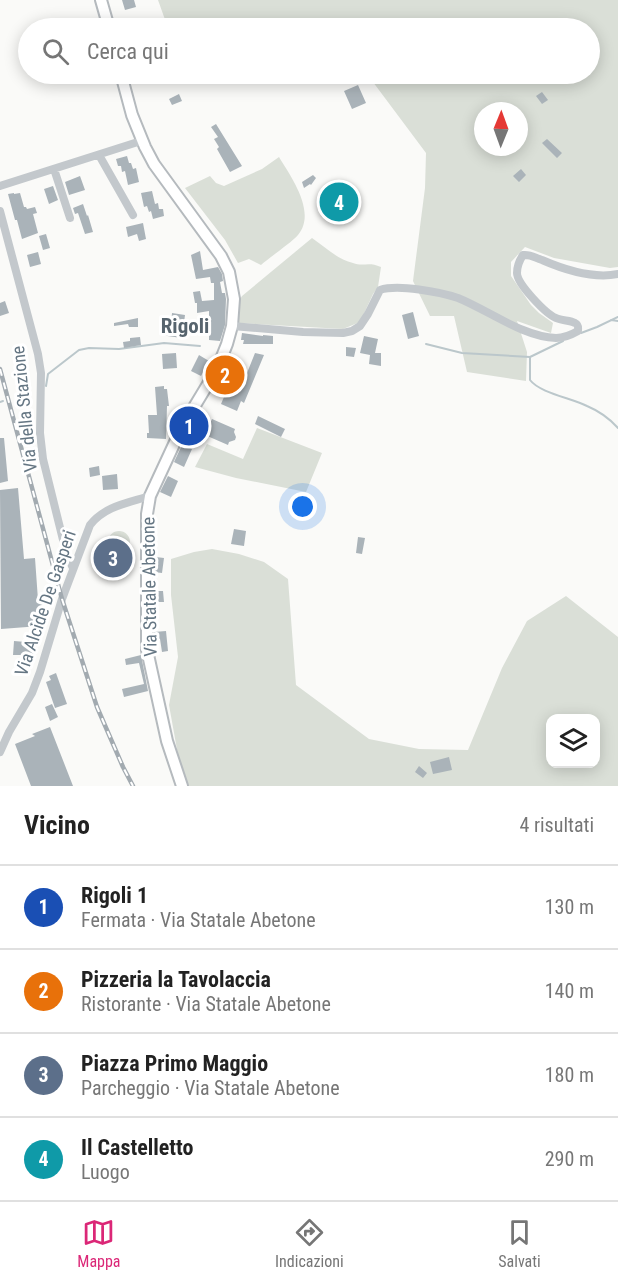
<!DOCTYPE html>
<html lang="it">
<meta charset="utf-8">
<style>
body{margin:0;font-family:"Roboto Condensed",sans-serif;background:#f6f6f6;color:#222}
.controls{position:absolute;right:18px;bottom:18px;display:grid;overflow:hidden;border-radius:12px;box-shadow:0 3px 15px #0003}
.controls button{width:54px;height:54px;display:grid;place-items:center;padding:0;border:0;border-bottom:2px solid #e0e0e0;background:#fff;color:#222;font:30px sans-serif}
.compass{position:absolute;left:474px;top:102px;width:54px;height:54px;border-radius:50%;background:#fff;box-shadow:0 3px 15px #0003;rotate:1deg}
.you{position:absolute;left:303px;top:507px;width:21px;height:21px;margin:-15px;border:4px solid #fff;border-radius:50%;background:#1a73e8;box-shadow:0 0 0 9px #1a73e833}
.badge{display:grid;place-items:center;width:39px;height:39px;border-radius:50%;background:#db2777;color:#fff;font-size:20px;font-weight:700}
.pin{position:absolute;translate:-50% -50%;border:3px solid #fff;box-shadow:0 2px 6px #0006}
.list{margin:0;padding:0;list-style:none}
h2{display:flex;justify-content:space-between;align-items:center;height:78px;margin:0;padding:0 24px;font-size:26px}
h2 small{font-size:20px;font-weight:400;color:#767676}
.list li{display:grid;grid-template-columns:39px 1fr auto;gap:18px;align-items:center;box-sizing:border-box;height:84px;padding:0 24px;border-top:2px solid #e0e0e0}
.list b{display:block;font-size:22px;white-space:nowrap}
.list p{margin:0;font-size:20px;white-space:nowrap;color:#767676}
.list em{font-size:20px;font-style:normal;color:#767676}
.icon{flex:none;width:33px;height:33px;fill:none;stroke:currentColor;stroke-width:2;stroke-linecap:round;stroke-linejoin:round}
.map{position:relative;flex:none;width:618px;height:786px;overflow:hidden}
.search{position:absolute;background:#fff;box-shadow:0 3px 15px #0003;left:18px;right:18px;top:18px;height:66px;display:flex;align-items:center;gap:15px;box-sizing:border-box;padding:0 21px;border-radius:33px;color:#767676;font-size:22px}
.sheet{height:414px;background:#fff}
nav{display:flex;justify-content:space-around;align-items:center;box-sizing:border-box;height:84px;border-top:2px solid #e0e0e0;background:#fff;font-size:16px;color:#767676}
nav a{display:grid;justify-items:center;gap:3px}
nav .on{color:#db2777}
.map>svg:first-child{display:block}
.green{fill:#dadfd7;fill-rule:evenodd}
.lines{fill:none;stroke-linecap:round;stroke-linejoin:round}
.stream{stroke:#bbc7cb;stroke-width:2}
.building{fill:#aab3b9}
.major-casing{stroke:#b5babe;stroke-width:14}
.minor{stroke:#c3c8cc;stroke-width:8}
.major{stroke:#fff;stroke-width:10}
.rail-casing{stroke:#a2aab0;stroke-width:4.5}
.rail{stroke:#fff;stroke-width:2;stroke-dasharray:7;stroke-linecap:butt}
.labels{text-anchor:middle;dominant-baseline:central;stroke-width:6;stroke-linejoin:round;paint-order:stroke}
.street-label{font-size:18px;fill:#657683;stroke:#fff}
.quarter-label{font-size:21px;font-weight:bold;fill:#57646e;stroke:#fff}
</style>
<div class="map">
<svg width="618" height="786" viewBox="0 0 618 786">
<rect width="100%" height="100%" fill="#fafaf8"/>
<path class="green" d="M158,0h460v267l-8,1 -56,-10 -29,-11 -14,15v14l20,29 8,8 14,10 -2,10 -34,-12 10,31 -1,29 -59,-9 -13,-56h-24l-17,-35 12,-93 1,-35 -59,-79h223v-46h-352l-3,-2 -9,2h-58zM483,111h36v36h-36z
M279,157c12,20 38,55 19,78 -7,8 -28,22 -37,30l-12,-6 -11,4 -13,-23 -40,-52 25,-12 6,7 8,3 38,-17z
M312,238c12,8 26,22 41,25 11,4 15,-2 28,4l-3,20 -5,7 -13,28 -17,7 -105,-6 1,-22 3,-5z
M257,428l65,25 -16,39 -70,-14 -41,-11 12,-23 36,15z
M108 542a11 11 0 1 1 22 0a11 11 0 1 1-22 0Z
M212,549l27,5 25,8 24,17 8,106 73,54 50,10 49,1 34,-82 25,-47 39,-25 52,41v149h-429l-11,-31 -9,-50 9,-48 -7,-62v-36l23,-7zM550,718h46v46h-46z"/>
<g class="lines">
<path class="stream" d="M611,320l7,1
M581,333l16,-6 21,-10
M426,344l36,9 68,4 33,-16
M530,357v23c10,13 41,18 57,26 12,5 22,12 31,22
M46,386l2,-12 31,-24 10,-2 30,1 45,-6 36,3
M0,402l3,-1"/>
</g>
<path class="building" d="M122,0h12l2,7 -11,3z
M358,85l8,18 -14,6 -8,-18z
M542,92l6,8 -6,4 -6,-8z
M179,94l3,7 -10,4 -3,-6z
M216,124l26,42 -12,6 -13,-23 2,-2 -5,-8 4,-2 -7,-10z
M547,139l15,14 -5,5 -15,-15z
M127,156l2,7h2l2,6 3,-1 3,14 -11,3 -3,-14 -3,1 -1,-6h-3l-2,-7z
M521,169l5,6 -7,7 -6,-6z
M313,175l3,3 -5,7 -1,-1 -6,4 -2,-6z
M80,176l5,14 -16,5 -4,-13z
M53,186l5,14 -9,4 -5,-15z
M334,190l17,17 -9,9 -12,-12 5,-5 -5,-5z
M152,191l3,13 3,-1 1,6h4l1,7 -11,3 -2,-8 -2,1 -2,-6 -3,1 -3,-14z
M14,193v1l6,-1 4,14h2l1,2 8,-2 2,6 -4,1 5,19 -16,6 -5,-19h-2l-7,-26z
M83,204l4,12 1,-1 5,17 -8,2 -7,-21 -3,1 -2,-6z
M143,223l3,16 -7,2 -2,-7 -9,3 -2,-10z
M46,234l4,14 -7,2 -4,-14z
M200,251l3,19 15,-3 4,7 1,7 -3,1 2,11h3l1,6 -1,26 -5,16 -11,-1v-29l-12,2v-10h-2l-2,-11 7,-1 2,10 12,-1v-17h-3l-1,-6 -14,2 -5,-24z
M38,252l3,12 -11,3 -3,-12z
M5,301l4,12 -9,3v-13z
M413,312l6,24 -11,3 -6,-24z
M172,313l13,2 -3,23 -22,-3v-1l14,-3 -1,-5h-2z
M138,318v9h-9l-1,-3 -14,2v-3z
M242,333l21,3v-1l10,1v8h-30l1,-4h-3z
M364,336l14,3 -3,14h6v13l-12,-2 1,-9 -10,-2z
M140,337l1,8 -17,3 -1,-6 7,-1v-3z
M346,347l10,1 -2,9 -8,-1z
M176,353l1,15 -14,1 -1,-15z
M255,353l9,2 -20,48 -3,-2 -4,10 -16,-7 6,-14 -9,-4 -1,-2 8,-16 20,10z
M199,355l10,6 -8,15 -10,-5z
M164,386v3h3l2,17h-2l-1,33 -19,-1v-5h2l-1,-18h9l-2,-28z
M258,416l27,13 -4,8 -26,-13z
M212,419l23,10 -1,3 2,5 -1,3 -6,2 -1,3 -23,-10z
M0,438h4l4,43 -8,2z
M182,445l10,4 -8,18 -10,-5z
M99,466l1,9 -10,2 -1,-9z
M117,474l1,15 -15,1 -1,-14z
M168,476l10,5 -7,16 -11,-5z
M18,488l6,71 11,-1 3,42 17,-4v3l-1,3 -15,4 1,20 -39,3 -1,-139z
M234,529l12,2 -2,15 -13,-2z
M358,537l7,1 -3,16 -6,-1z
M156,557l8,1 -2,15 -8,-1z
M154,591h9l1,11h-10z
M166,631l2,20 -6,1 -2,-13h-6v-7z
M14,641l23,2 -2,12h-22z
M141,655l7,36 -24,6 -2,-8 22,-5 -5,-21 -13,2 -1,-6z
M56,673l11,31 -12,4 -9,-26 5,-2 -2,-4z
M52,704l6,13 -8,4 -5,-14z
M50,727l23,59h-42l-16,-42 20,-8 -3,-2z
M449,757l3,13 -19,4 -3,-12z
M419,766l8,7 -4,5 -8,-6z"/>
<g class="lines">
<g class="major-casing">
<path id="major" d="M101,0l8,28
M121,74l11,41 13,32 9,17 67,92 8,16 5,27 -2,27 -5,18 -10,25 -35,58 -32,69 -3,18v136l20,91 15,45"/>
</g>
<path class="minor" d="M99,155l34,60
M54,169l16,49
M0,186l141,-45
M0,211l38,143 3,19 -1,60 3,26 24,97 6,12
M232,326l71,6 40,1 9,-2 8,-5 8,-12 12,-24c18,-6 60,2 78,8 30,12 65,39 98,40 8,0 15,-3 22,-7 0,-4 1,-6 -3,-8 -5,-3 -13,-2 -19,-5 -10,-4 -39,-34 -39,-45 0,-7 2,-12 6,-18 8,-1 12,3 19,5 23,10 51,19 76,14
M0,752l9,-20 23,-39 8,-21 22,-73 28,-74c15,-19 38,-22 60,-29"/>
<use href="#major" class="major"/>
<g class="rail-casing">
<path id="rail" d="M0,369l62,230 35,108 26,60 10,19"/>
</g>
<use href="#rail" class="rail"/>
</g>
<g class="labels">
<g class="street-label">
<text transform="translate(24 409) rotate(-96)">Via della Stazione</text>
<text transform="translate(149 587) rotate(-91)">Via Statale Abetone</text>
<text transform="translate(45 603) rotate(-71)">Via Alcide De Gasperi</text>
</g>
<g class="quarter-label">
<text x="185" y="326">Rigoli</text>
</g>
</g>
</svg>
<div class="controls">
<button><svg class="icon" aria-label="layers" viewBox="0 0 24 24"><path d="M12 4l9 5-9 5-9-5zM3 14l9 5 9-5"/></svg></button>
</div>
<svg class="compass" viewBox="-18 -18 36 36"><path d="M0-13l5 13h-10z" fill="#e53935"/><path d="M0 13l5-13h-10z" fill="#767676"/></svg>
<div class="you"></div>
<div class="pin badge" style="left:189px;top:426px;background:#1a4fb4">1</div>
<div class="pin badge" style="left:225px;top:375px;background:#e8710a">2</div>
<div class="pin badge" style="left:113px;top:558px;background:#5c6f8a">3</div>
<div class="pin badge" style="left:339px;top:202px;background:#0f9aa8">4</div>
<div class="search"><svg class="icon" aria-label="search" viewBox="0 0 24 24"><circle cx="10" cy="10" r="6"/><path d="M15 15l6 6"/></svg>Cerca qui</div>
</div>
<section class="sheet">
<h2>Vicino<small>4 risultati</small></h2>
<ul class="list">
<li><span class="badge" style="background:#1a4fb4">1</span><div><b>Rigoli 1</b><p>Fermata · Via Statale Abetone</p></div><em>130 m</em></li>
<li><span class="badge" style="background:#e8710a">2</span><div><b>Pizzeria la Tavolaccia</b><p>Ristorante · Via Statale Abetone</p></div><em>140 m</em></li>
<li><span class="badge" style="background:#5c6f8a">3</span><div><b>Piazza Primo Maggio</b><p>Parcheggio · Via Statale Abetone</p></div><em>180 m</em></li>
<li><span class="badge" style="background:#0f9aa8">4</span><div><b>Il Castelletto</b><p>Luogo</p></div><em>290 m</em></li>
</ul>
</section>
<nav>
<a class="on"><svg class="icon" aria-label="map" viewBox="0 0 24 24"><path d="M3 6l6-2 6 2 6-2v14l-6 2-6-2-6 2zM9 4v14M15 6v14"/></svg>Mappa</a>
<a><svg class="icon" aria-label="directions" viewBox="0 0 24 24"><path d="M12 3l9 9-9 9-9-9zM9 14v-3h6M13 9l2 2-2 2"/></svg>Indicazioni</a>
<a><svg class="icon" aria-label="saved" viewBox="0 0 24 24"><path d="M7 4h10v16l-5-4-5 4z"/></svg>Salvati</a>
</nav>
